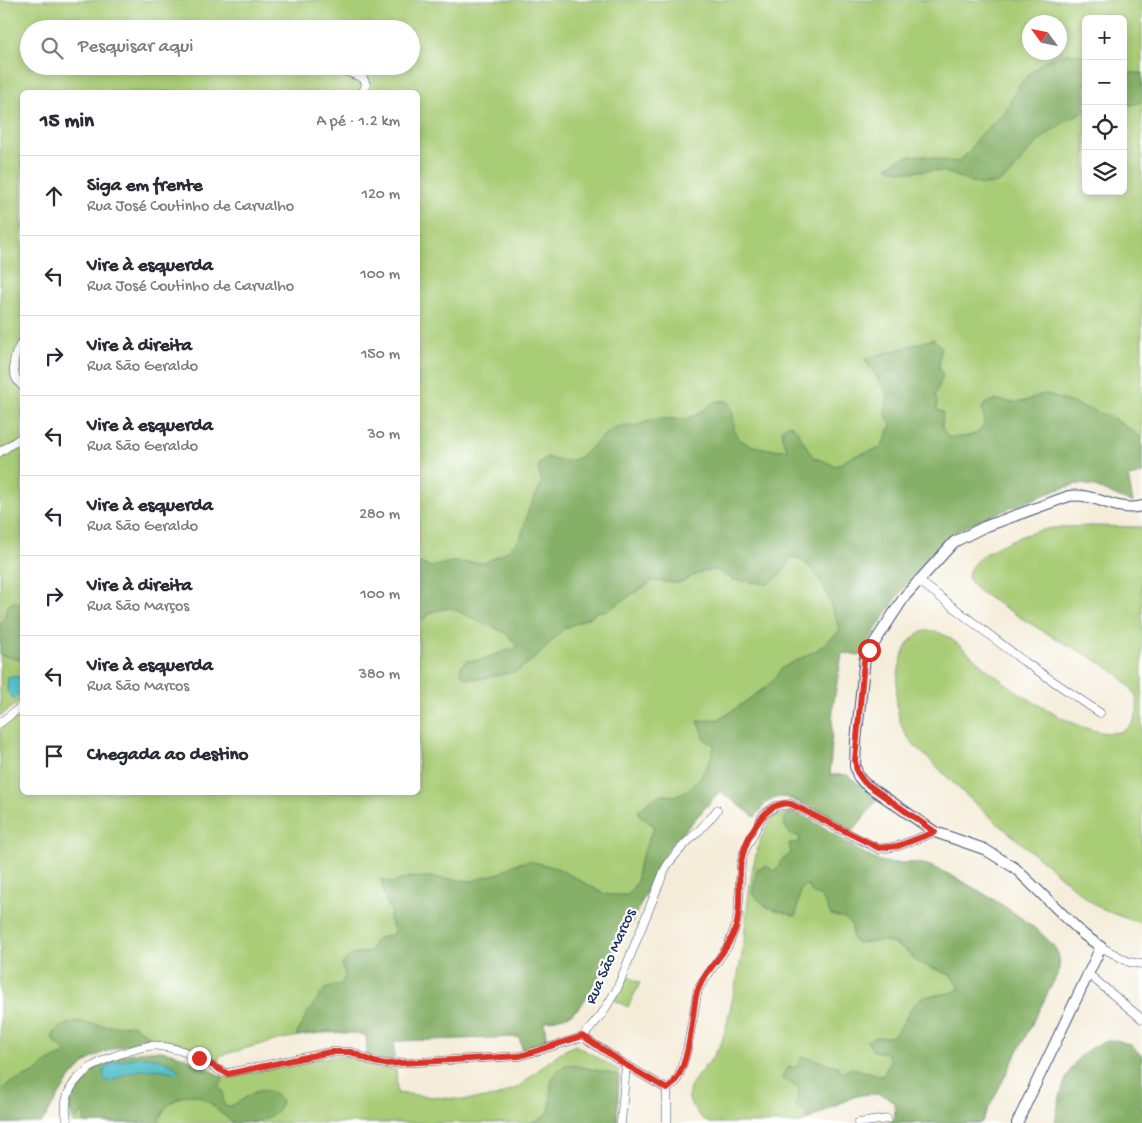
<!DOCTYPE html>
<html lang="pt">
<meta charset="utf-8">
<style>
body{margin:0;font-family:"Gochi Hand",sans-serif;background:#f7f7f7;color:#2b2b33}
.controls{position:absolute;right:15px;top:15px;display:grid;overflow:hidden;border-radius:8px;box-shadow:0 2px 8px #0003}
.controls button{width:45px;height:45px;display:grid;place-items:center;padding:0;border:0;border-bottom:1px solid #e1e1e2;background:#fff;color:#2b2b33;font:25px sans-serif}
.compass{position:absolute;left:1022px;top:15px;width:45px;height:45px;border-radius:50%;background:#fff;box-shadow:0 2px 8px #0003;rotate:303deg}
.stop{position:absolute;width:15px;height:15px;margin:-11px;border:4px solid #d93025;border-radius:50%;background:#fff}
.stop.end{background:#d93025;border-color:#fff;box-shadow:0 1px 5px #0008}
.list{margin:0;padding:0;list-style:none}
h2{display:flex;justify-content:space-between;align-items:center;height:65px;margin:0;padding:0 20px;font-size:21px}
h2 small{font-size:16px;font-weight:400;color:#7c7c81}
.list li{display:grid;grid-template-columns:32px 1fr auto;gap:15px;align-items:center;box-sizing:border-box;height:80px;padding:0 20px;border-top:1px solid #e1e1e2}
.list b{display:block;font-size:19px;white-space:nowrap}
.list p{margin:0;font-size:16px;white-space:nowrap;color:#7c7c81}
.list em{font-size:16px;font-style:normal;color:#7c7c81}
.icon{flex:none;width:28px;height:28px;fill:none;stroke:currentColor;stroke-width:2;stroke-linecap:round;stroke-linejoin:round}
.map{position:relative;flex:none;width:1142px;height:1123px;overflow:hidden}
.search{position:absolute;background:#fff;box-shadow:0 2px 8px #0003;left:20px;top:20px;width:400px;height:55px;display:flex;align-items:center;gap:12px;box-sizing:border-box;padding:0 18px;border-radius:28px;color:#7c7c81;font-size:19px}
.panel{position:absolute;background:#fff;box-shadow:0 2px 8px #0003;left:20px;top:90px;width:400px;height:705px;border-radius:8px}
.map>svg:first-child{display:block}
.green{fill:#a9cc76;stroke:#627e6a;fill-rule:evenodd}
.forest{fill:#86b067;stroke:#507062}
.water{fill:#52c0c8;stroke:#367893}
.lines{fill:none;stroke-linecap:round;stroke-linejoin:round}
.street-casing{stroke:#3c4b70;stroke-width:9}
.secondary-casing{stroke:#3c4b70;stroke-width:12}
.street{stroke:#fff;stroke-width:8}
.secondary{stroke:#fff;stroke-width:10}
.route{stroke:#d93025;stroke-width:6}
.labels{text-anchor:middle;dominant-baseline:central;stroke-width:4.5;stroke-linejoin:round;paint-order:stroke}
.street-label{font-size:16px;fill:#1b2f5e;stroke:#fff}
</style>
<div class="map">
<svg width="1142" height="1123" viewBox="0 0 1142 1123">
<rect width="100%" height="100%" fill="#fff"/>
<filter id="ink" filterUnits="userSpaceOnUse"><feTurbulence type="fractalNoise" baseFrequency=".02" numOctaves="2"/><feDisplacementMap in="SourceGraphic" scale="10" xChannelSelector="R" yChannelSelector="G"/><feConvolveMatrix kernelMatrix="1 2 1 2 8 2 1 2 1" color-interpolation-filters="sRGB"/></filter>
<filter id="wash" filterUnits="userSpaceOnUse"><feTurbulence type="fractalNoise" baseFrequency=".0096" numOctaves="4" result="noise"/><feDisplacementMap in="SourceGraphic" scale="20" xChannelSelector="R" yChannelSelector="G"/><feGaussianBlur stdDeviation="1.12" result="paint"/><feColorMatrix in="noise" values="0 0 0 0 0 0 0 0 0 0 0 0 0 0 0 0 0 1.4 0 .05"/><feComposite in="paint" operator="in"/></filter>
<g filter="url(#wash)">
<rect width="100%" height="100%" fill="#f4ecd8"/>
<path class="green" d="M0,0h1142v474l-14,3 5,25 -43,-17 -13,-1c-25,7 -48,17 -72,26 -17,7 -37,13 -52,23 -31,22 -74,88 -92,122l-19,-2 -9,52 -3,70h17l31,24 -76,5 -17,-7h-7l-13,6 -10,14 -35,-26 -41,45 -20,26 -25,57 -54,88 -10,8 -26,7 3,22 -24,7 -4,-14 -125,4 -27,14v-20c-52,-8 -99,7 -148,21v6c-14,-8 -29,-16 -45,-20 -33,-7 -77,6 -99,31 -13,14 -22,34 -34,50h-41v-395l22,-15v79h396v-700h-396v608l-22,16zM1086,19h37v172h-37zM1030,22h30v30h-30zM29,29h382v37h-382z
M1092,526l50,1v397l-39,-14 -17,-12c-49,-43 -102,-83 -148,-130 -11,-12 -26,-22 -34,-37 -10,-20 -9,-44 -4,-66 3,-13 8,-28 22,-33 8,-3 17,0 24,4 16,9 28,23 42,34 24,19 114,84 142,56 8,-9 10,-25 3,-35 -16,-24 -52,-38 -76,-52 -20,-11 -39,-23 -58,-35 -11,-7 -26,-14 -31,-27 -1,-22 55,-43 74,-47 16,-4 34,-3 50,-4z
M791,812c31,8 55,38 86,48 16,6 34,0 50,5 28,9 112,59 128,83 5,8 5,16 3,25l-77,150h-92l6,-6 -1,-14 -9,-8 -16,-3 -18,6 -50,25h-93c-40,-32 -8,-44 10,-74 8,-14 9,-29 13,-44 5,-21 10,-42 13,-63 3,-33 7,-100 29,-125z
M625,975l15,8 -12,24 -15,-8z
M575,1045l44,25 -2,53h-545l-3,-15 76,-57h17l14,3 45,22 7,1 105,-21 19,1 25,11 19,1 1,24 67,7 32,-3 22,-10 40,-33z"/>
<path class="forest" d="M1069,53l17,3v54c-19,10 -38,22 -53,37 -15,15 -24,39 -50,38 -14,-1 -32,-13 -43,-14 -22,-2 -30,5 -53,-4 30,-22 40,-7 71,-5l10,-9 10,-16 26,-24 16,-29 13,-14 13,-10z
M1123,73h19v29l-19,5z
M934,339l7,7 -2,21 4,9 -8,19 2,6v9l6,2 -1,15 6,10c13,1 37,0 36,-18 -1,-5 -2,-8 -2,-12 15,-13 21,-3 38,-5 10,-1 17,-8 27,-8l66,24 29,20v36l-14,3 5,25c-17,-3 -32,-16 -50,-18 -17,-2 -38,11 -54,17 -24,10 -51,17 -73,31 -30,18 -78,91 -95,123l-19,-2 -9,52 -3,70h17l31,24 -26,33c-16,-9 -56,-38 -74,-35 -11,2 -17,11 -23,20l-35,-26 -49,55 -13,19 -24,54 -54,88 -13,9 -23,6 3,22 -24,7 -4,-14 -125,4v20l-16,-1 -11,-5 -1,-20 -38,-4 -32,5 12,-24 17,-23 17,-6 3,-7 -3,-11c6,-12 17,-11 28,-14l6,-12 17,-5 1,-5 -5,-9 2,-9 -6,-11 -4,-21 10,4 16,-5 21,-1 43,4 29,-8 15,-9 14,-3 28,7 46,25 7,2h18l9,-13 1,-15 16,-41 -14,-10 -2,-5 20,-16c6,-1 14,2 20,0 17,-6 35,-33 36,-50l-10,-6 -1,-7 -5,-11 22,-2 11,-7 39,-28 12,-16 35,-18 23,-19c-10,-26 -17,-66 -48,-74l-11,17 -13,10 -34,-4 -18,-10 -13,1 -24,12 -26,-2 -45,29 -13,2 -2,4 -30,13 -23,25 -22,17 -37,8 -15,-1 -5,-4v-7l5,-6 13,-1 39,-13 -12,-14 -55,-25 -17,3 -16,12v-60l13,4 20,-5 33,1 22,-11 15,-14 8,-29 13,-26c-3,-12 -8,-17 5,-26 39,16 44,-21 72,-30 5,-1 10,-1 15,-1 8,-2 15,-5 22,-7 13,-2 25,3 38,-3 14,-6 16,-18 33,-15 7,8 6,15 7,26 1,22 37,22 54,23l-5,-10 -1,-11 7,-5 6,4 18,29 23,9 17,-10 28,-8 10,-22 -6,-13 3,-18 -23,-36z
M17,602l5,4v54l-22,-5v-30c7,-7 3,-16 11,-22z
M791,812c25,6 58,34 83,47 15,8 36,1 53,6 28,9 112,59 128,83 5,8 5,16 3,25l-77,150h-92l6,-6c2,-9 0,-17 -8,-20 -23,-11 -59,10 -80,23l-2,-8 -9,-6 3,-18 -17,-9 1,-5 6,-7h8l5,-11 35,10 6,6 9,-4 31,8 8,-16 -5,-7 -13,-2 -6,-10 10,-4h14c13,-10 17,-29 28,-37 8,-7 28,-3 41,-11l-9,-14 -35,-13 -9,-11 -13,-7 -11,-3 -27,2 -4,-6v-11l-6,-7 -15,-4 -10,-19 -8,-2 -5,-8 -4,-1 -4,7 -4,24 -29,-9 -15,-13 5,-25 9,-3 8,5 4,-2 3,-8 10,-8 -2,-10h9l2,-3 -1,-4 -9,-2 -6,-9 1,-7z
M76,1021l32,5 25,-1 22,15c-31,4 -64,11 -84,37 -11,15 -19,31 -30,46h-41v-32l8,-7 28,-12 14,-12 17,-7 -15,-14c2,-12 14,-14 24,-18z
M1117,1040l14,5 11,11v67h-87c5,-37 18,-81 62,-83z
M151,1051c27,0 47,13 70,25l2,2 -4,9 4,4v11l2,4c16,4 34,-34 57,-4 -7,19 -31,21 -48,21 -20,-13 -34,-40 -60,-22 -8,5 -13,12 -15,22h-75v-11l-7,6v3c-22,-22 10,-50 29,-59 13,-7 31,-11 45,-11z
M568,1064l51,11 -2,48h-86c4,-2 10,-4 14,-7 14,-12 -7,-39 23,-52z"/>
<path class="water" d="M8,676l14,1v13l-8,9 -7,-8z
M139,1057c13,-1 33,3 40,14l-4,2c-21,-7 -46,-4 -64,9l-7,-3 -1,-7 3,-5 9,-5z"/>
</g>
<g filter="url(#ink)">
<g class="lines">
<g class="street-casing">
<path id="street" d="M332,66l31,12 3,6 -3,8
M22,342c-9,13 -13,32 0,44
M0,452l22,-15
M918,580l104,80 78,53
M0,723l22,-17
M1101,947l28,15 13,2
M1087,973l55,46
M583,1037l43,28 41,24
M667,1089l9,-7 4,-9 7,-23 11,-61 30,-43 7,-18 3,-12 3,-52 3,-12 19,-37 13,-9 15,-2 88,45 19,-3 37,-14
M68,1123c-12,-40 25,-61 58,-71 10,-3 23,-8 34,-6 13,2 29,6 41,13 8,4 16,13 27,14l102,-21h21l23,10 11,2 135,-8 63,-19 19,-23 15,-25 48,-120c13,-23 37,-37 52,-59
M621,1123l5,-58
M667,1123v-34
M858,1123l29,-4"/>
</g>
<g class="secondary-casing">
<path id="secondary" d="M1017,1123l84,-176 -17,-12 -69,-67 -31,-19 -49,-17 -71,-49 -6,-7 -3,-10 1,-25 9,-84 40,-61 49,-54 30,-15 85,-31c26,-4 46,17 73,10"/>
</g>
<use href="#street" class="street"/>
<use href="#secondary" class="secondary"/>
</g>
</g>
<g class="lines" filter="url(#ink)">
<path class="route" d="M199,1058l29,16 102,-22h21l23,10 11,2 135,-8 63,-20 43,29 41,24c23,-15 24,-68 29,-93 6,-25 31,-41 40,-69 6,-20 1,-43 5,-65 4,-21 23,-63 50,-58l88,44 19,-2 37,-14 -71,-50 -7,-10 -2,-12 9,-99 5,-11"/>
</g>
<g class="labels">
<g class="street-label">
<text transform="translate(612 957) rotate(-66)">Rua São Marcos</text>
</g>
</g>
</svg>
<div class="controls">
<button>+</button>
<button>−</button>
<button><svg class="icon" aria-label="locate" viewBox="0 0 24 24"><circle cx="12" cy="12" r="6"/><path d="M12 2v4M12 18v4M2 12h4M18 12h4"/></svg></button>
<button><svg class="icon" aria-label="layers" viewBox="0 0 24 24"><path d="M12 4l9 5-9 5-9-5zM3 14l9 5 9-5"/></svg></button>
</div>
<svg class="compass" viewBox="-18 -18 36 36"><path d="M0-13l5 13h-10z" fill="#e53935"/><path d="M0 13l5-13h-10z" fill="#7c7c81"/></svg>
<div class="stop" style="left:869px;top:650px"></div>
<div class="stop end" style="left:199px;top:1058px"></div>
<div class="search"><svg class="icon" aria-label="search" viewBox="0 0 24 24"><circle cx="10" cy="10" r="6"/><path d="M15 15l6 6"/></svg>Pesquisar aqui</div>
<section class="panel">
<h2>15 min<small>A pé · 1.2 km</small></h2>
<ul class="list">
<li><svg class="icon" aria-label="ahead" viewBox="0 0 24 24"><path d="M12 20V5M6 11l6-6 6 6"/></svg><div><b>Siga em frente</b><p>Rua José Coutinho de Carvalho</p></div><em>120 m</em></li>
<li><svg class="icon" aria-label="left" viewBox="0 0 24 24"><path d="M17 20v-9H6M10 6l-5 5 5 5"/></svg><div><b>Vire à esquerda</b><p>Rua José Coutinho de Carvalho</p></div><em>100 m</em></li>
<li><svg class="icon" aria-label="right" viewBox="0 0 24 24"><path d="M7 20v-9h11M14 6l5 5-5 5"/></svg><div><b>Vire à direita</b><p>Rua São Geraldo</p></div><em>150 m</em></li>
<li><svg class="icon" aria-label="left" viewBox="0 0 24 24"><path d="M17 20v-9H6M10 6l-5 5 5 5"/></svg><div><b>Vire à esquerda</b><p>Rua São Geraldo</p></div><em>30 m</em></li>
<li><svg class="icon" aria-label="left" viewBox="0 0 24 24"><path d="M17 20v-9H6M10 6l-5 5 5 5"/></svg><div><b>Vire à esquerda</b><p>Rua São Geraldo</p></div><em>280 m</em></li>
<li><svg class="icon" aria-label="right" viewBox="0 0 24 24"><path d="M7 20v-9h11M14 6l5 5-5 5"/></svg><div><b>Vire à direita</b><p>Rua São Marços</p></div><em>100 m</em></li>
<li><svg class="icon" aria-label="left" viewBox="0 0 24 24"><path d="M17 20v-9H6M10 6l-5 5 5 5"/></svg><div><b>Vire à esquerda</b><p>Rua São Marcos</p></div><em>380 m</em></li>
<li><svg class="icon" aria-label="arrive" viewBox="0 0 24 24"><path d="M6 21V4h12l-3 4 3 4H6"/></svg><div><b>Chegada ao destino</b></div></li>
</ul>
</section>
</div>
